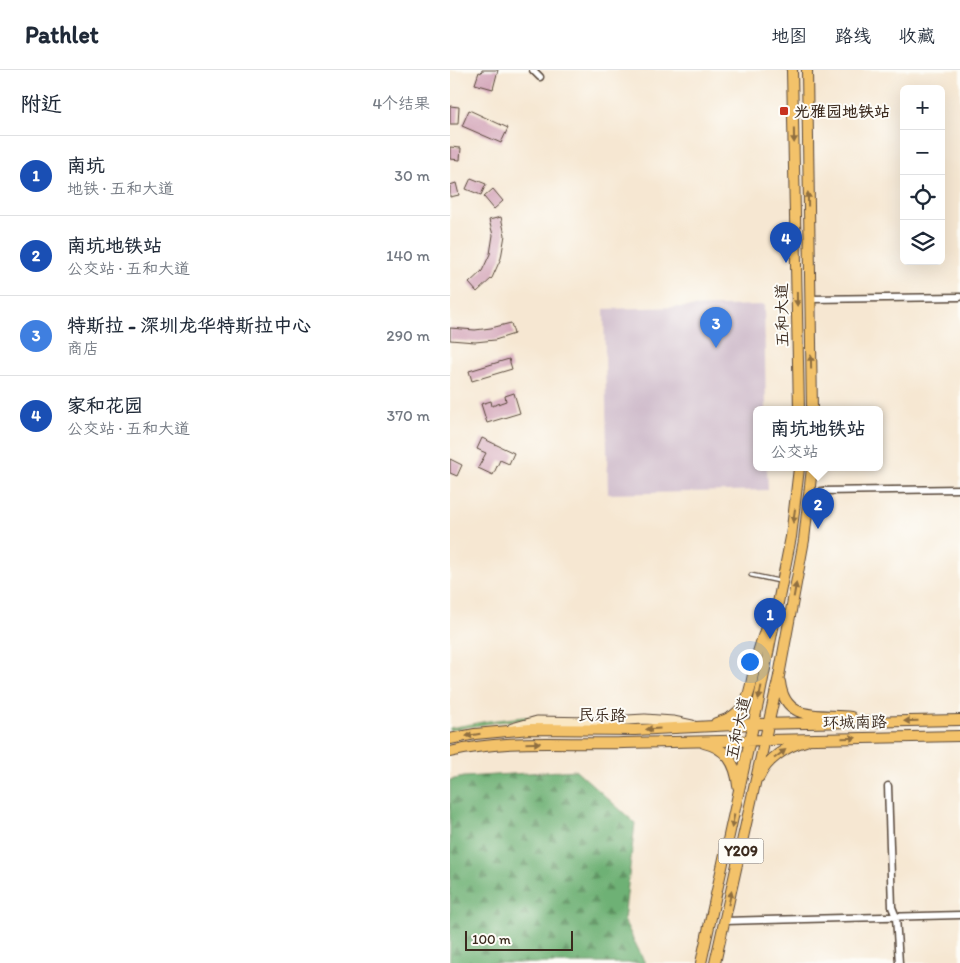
<!DOCTYPE html>
<html lang="zh">
<meta charset="utf-8">
<style>
body{margin:0;font-family:Itim,"LXGW WenKai TC",sans-serif;background:#f6f6f7;color:#1f2937}
.controls{position:absolute;right:15px;top:15px;display:grid;overflow:hidden;border-radius:8px;box-shadow:0 5px 20px #0002}
.controls button{width:45px;height:45px;display:grid;place-items:center;padding:0;border:0;border-bottom:1px solid #e0e1e3;background:#fff;color:#1f2937;font:25px sans-serif}
.scale{position:absolute;left:15px;bottom:12px;width:108px;box-sizing:border-box;padding-left:5px;border:2px solid #3b2a1e;border-top:0;font-size:14px;line-height:18px;white-space:nowrap;color:#3b2a1e;-webkit-text-stroke:4px #fdfcf7;paint-order:stroke}
.you{position:absolute;left:299px;top:591px;width:18px;height:18px;margin:-12px;border:4px solid #fff;border-radius:50%;background:#1a73e8;box-shadow:0 0 0 8px #1a73e833}
.badge{display:grid;place-items:center;width:32px;height:32px;border-radius:50%;background:#0f766e;color:#fff;font-size:16px;font-weight:700}
.pin{position:absolute;translate:-50% -41px;filter:drop-shadow(0 1px 2px #0008)}
.pin::after{content:'';position:absolute;top:26px;width:18px;height:15px;background:inherit;clip-path:polygon(0 0,100% 0,50% 100%)}
.popup{position:absolute;left:303px;top:336px;width:130px;height:65px;box-sizing:border-box;display:grid;place-content:center;border-radius:8px;background:#fff;filter:drop-shadow(0 1px 4px #0005);font-size:16px;white-space:nowrap;color:#747a83}
.popup b{font-size:19px;color:#1f2937}
.popup::after{content:'';position:absolute;left:50%;top:100%;margin-left:-10px;border:10px solid transparent;border-top-color:#fff}
.list{margin:0;padding:0;list-style:none}
h2{display:flex;justify-content:space-between;align-items:center;height:65px;margin:0;padding:0 20px;font-size:21px}
h2 small{font-size:16px;font-weight:400;color:#747a83}
.list li{display:grid;grid-template-columns:32px 1fr auto;gap:15px;align-items:center;box-sizing:border-box;height:80px;padding:0 20px;border-top:1px solid #e0e1e3}
.list b{display:block;font-size:19px;white-space:nowrap}
.list p{margin:0;font-size:16px;white-space:nowrap;color:#747a83}
.list em{font-size:16px;font-style:normal;color:#747a83}
.icon{flex:none;width:28px;height:28px;fill:none;stroke:currentColor;stroke-width:2;stroke-linecap:round;stroke-linejoin:round}
.map{position:relative;flex:none;width:510px;height:893px;overflow:hidden}
header{display:flex;align-items:center;gap:30px;box-sizing:border-box;height:70px;padding:0 25px;background:#fff;border-bottom:1px solid #e0e1e3}
header strong{font-size:24px}
nav{display:flex;gap:28px;margin-inline-start:auto;font-size:18px}
main{display:flex}
aside{flex:1;background:#fff}
.map>svg:first-child{display:block}
.industrial{fill:#d0bdcc}
.grass{fill:url(#grass-dots);stroke:#627c54}
.forest{fill:url(#forest-firs);stroke:#546e4a}
.building{fill:#d2a1b6}
.lines{fill:none;stroke-linecap:round;stroke-linejoin:round}
.lane-casing{stroke:#574639;stroke-width:5.5}
.street-casing{stroke:#574639;stroke-width:9}
.secondary-casing{stroke:#574639;stroke-width:11}
.primary-casing{stroke:#574639;stroke-width:12}
.lane{stroke:#fff;stroke-width:3}
.street{stroke:#fff;stroke-width:6}
.secondary{stroke:#fae7c3;stroke-width:9}
.primary{stroke:#f3c26a;stroke-width:10}
.oneway{fill:#8e6e40}
.poi-dot{fill:#c8321e;stroke:#fdfcf7;stroke-width:2}
.labels{text-anchor:middle;dominant-baseline:central;stroke-width:4;stroke-linejoin:round;paint-order:stroke}
.shield{fill:#fdfcf7;stroke:#75695f;stroke-width:1}
.shield-label{font-size:15px;font-weight:bold;fill:#3b2a1e}
.poi-label{font-size:16px;font-weight:bold;fill:#3b2a1e;stroke:#fdfcf7;text-anchor:start}
.street-label{font-size:16px;fill:#3b2a1e;stroke:#fdfcf7}
</style>
<header>
<strong>Pathlet</strong>
<nav><a>地图</a><a>路线</a><a>收藏</a></nav>
</header>
<main>
<aside>
<h2>附近<small>4个结果</small></h2>
<ul class="list">
<li><span class="badge" style="background:#1a4fb4">1</span><div><b>南坑</b><p>地铁 · 五和大道</p></div><em>30 m</em></li>
<li><span class="badge" style="background:#1a4fb4">2</span><div><b>南坑地铁站</b><p>公交站 · 五和大道</p></div><em>140 m</em></li>
<li><span class="badge" style="background:#3f7fe0">3</span><div><b>特斯拉 - 深圳龙华特斯拉中心</b><p>商店</p></div><em>290 m</em></li>
<li><span class="badge" style="background:#1a4fb4">4</span><div><b>家和花园</b><p>公交站 · 五和大道</p></div><em>370 m</em></li>
</ul>
</aside>
<div class="map">
<svg width="510" height="893" viewBox="0 0 510 893">
<defs>
<pattern id="grass-dots" width="8" height="8" patternUnits="userSpaceOnUse" patternTransform="scale(1.25)"><rect width="8" height="8" fill="#89ce89"/><path d="M2 2h.1M6 6h.1" fill="none" stroke="#77b176" stroke-width="1.8" stroke-linecap="round"/></pattern>
<pattern id="forest-firs" width="22" height="20" patternUnits="userSpaceOnUse" patternTransform="scale(1.25)"><rect width="22" height="20" fill="#6eb175"/><path d="M5 1l3.5 6h-7zM16 11l3.5 6h-7z" fill="#5c905f"/></pattern>
</defs>
<rect width="100%" height="100%" fill="#fdfcf7"/>
<filter id="ink" filterUnits="userSpaceOnUse"><feTurbulence type="fractalNoise" baseFrequency=".02" numOctaves="2"/><feDisplacementMap in="SourceGraphic" scale="10" xChannelSelector="R" yChannelSelector="G"/><feConvolveMatrix kernelMatrix="1 2 1 2 8 2 1 2 1" color-interpolation-filters="sRGB"/></filter>
<filter id="wash" filterUnits="userSpaceOnUse"><feTurbulence type="fractalNoise" baseFrequency=".0096" numOctaves="4" result="noise"/><feDisplacementMap in="SourceGraphic" scale="20" xChannelSelector="R" yChannelSelector="G"/><feGaussianBlur stdDeviation="1.12" result="paint"/><feColorMatrix in="noise" values="0 0 0 0 0 0 0 0 0 0 0 0 0 0 0 0 0 1.4 0 .05"/><feComposite in="paint" operator="in"/></filter>
<g filter="url(#wash)">
<rect width="100%" height="100%" fill="#f6e7d2"/>
<path class="industrial" d="M314,235l2,105h-9v58h10l1,22 -160,4 -4,-185z"/>
<path class="grass" d="M73,647h22l-48,5 -47,8v-2l38,-7z"/>
<path class="forest" d="M126,700l59,53 -11,97 21,43h-195v-183l14,-3z"/>
<g id="blocks">
<path class="building" d="M32,0h16l-5,19 -18,-5 4,-12 2,1z
M0,36l9,1 -1,17h-8z
M19,40l39,18 -7,15 -39,-17z
M0,77l11,1 -1,12 -10,-1z
M21,108l15,6 -5,11 -15,-6z
M6,113l3,12 -9,2v-12z
M43,119l10,12 -9,8 -10,-12z
M51,147l4,18 -4,23 -9,20 -15,14 -8,-9 13,-12 8,-17 3,-19 -4,-15z
M61,253l3,11 -19,6 -20,2 -25,-2v-12l25,2 16,-2z
M59,289l3,10 -40,12 -3,-10z
M64,323l6,20 -33,10 -6,-19 10,-3 1,5 14,-5 -1,-5z
M32,368l32,15 -5,11 -9,-4 -7,15 -15,-7 8,-15 -9,-4z
M0,389l12,6 -5,11 -7,-3z"/>
</g>
</g>
<g filter="url(#ink)">
<use href="#blocks" fill-opacity="0" stroke="#574639" stroke-width="1"/>
<g class="lines">
<g class="lane-casing">
<path id="lane" d="M301,505l28,6"/>
</g>
<g class="street-casing">
<path id="street" d="M83,0l7,7
M360,229l150,-2
M372,421l138,-2
M438,716l4,121 4,10 3,46
M275,851l235,-6"/>
</g>
<g class="secondary-casing">
<path id="secondary" d="M62,658l25,-7 54,1 54,-3 28,2 19,4"/>
</g>
<g class="primary-casing">
<path id="primary" d="M342,0l7,340
M357,0l5,340
M330,612c5,42 42,31 71,35
M266,653c36,-10 33,-33 40,-64 4,-14 9,-28 13,-41
M0,669l25,-5 56,-5 104,1 119,-6 206,-4
M254,673c22,5 32,20 34,43
M0,682c57,-14 116,-7 173,-9 113,-3 225,-5 337,-7
M309,707c8,-18 28,-31 47,-36
M251,893l58,-264 32,-162 8,-69
M265,893l64,-287 25,-136 8,-72"/>
</g>
<use href="#lane" class="lane"/>
<use href="#street" class="street"/>
<use href="#secondary" class="secondary"/>
<use href="#primary" class="primary"/>
</g>
<defs><path id="oneway-solid" d="M-6-.8H1V-3.2L6.5 0L1 3.2V.8H-6Z" transform="scale(1.25)"/></defs>
<g class="oneway">
<use href="#oneway-solid" transform="translate(344 66) rotate(89)"/>
<use href="#oneway-solid" transform="translate(358 129) rotate(-91)"/>
<use href="#oneway-solid" transform="translate(347 229) rotate(89)"/>
<use href="#oneway-solid" transform="translate(361 292) rotate(-91)"/>
<use href="#oneway-solid" transform="translate(344 446) rotate(98)"/>
<use href="#oneway-solid" transform="translate(345 520) rotate(-80)"/>
<use href="#oneway-solid" transform="translate(310 623) rotate(101)"/>
<use href="#oneway-solid" transform="translate(461 651) rotate(179)"/>
<use href="#oneway-solid" transform="translate(203 659) rotate(177)"/>
<use href="#oneway-solid" transform="translate(23 665) rotate(171)"/>
<use href="#oneway-solid" transform="translate(399 668) rotate(-1)"/>
<use href="#oneway-solid" transform="translate(83 673) rotate(-1)"/>
<use href="#oneway-solid" transform="translate(330 684) rotate(-37)"/>
<use href="#oneway-solid" transform="translate(283 751) rotate(102)"/>
<use href="#oneway-solid" transform="translate(280 828) rotate(-77)"/>
</g>
</g>
<rect class="poi-dot" x="329" y="36" width="10" height="10" rx="2.5"/>
<g class="labels">
<rect class="shield" x="268.5" y="768.5" width="45" height="25" rx="4"/>
<g class="shield-label">
<text x="291" y="781">Y209</text>
</g>
<g class="poi-label">
<text x="344" y="41">光雅园地铁站</text>
</g>
<g class="street-label">
<text transform="translate(332 245) rotate(-91)">五和大道</text>
<text transform="translate(152 645) rotate(1)">民乐路</text>
<text transform="translate(405 652) rotate(-1)">环城南路</text>
<text transform="translate(288 658) rotate(-78)">五和大道</text>
</g>
</g>
</svg>
<div class="controls">
<button>+</button>
<button>−</button>
<button><svg class="icon" aria-label="locate" viewBox="0 0 24 24"><circle cx="12" cy="12" r="6"/><path d="M12 2v4M12 18v4M2 12h4M18 12h4"/></svg></button>
<button><svg class="icon" aria-label="layers" viewBox="0 0 24 24"><path d="M12 4l9 5-9 5-9-5zM3 14l9 5 9-5"/></svg></button>
</div>
<div class="scale">100 m</div>
<div class="you"></div>
<div class="pin badge" style="left:320px;top:569px;background:#1a4fb4">1</div>
<div class="pin badge" style="left:368px;top:459px;background:#1a4fb4">2</div>
<div class="popup"><b>南坑地铁站</b>公交站</div>
<div class="pin badge" style="left:266px;top:278px;background:#3f7fe0">3</div>
<div class="pin badge" style="left:336px;top:193px;background:#1a4fb4">4</div>
</div>
</main>
